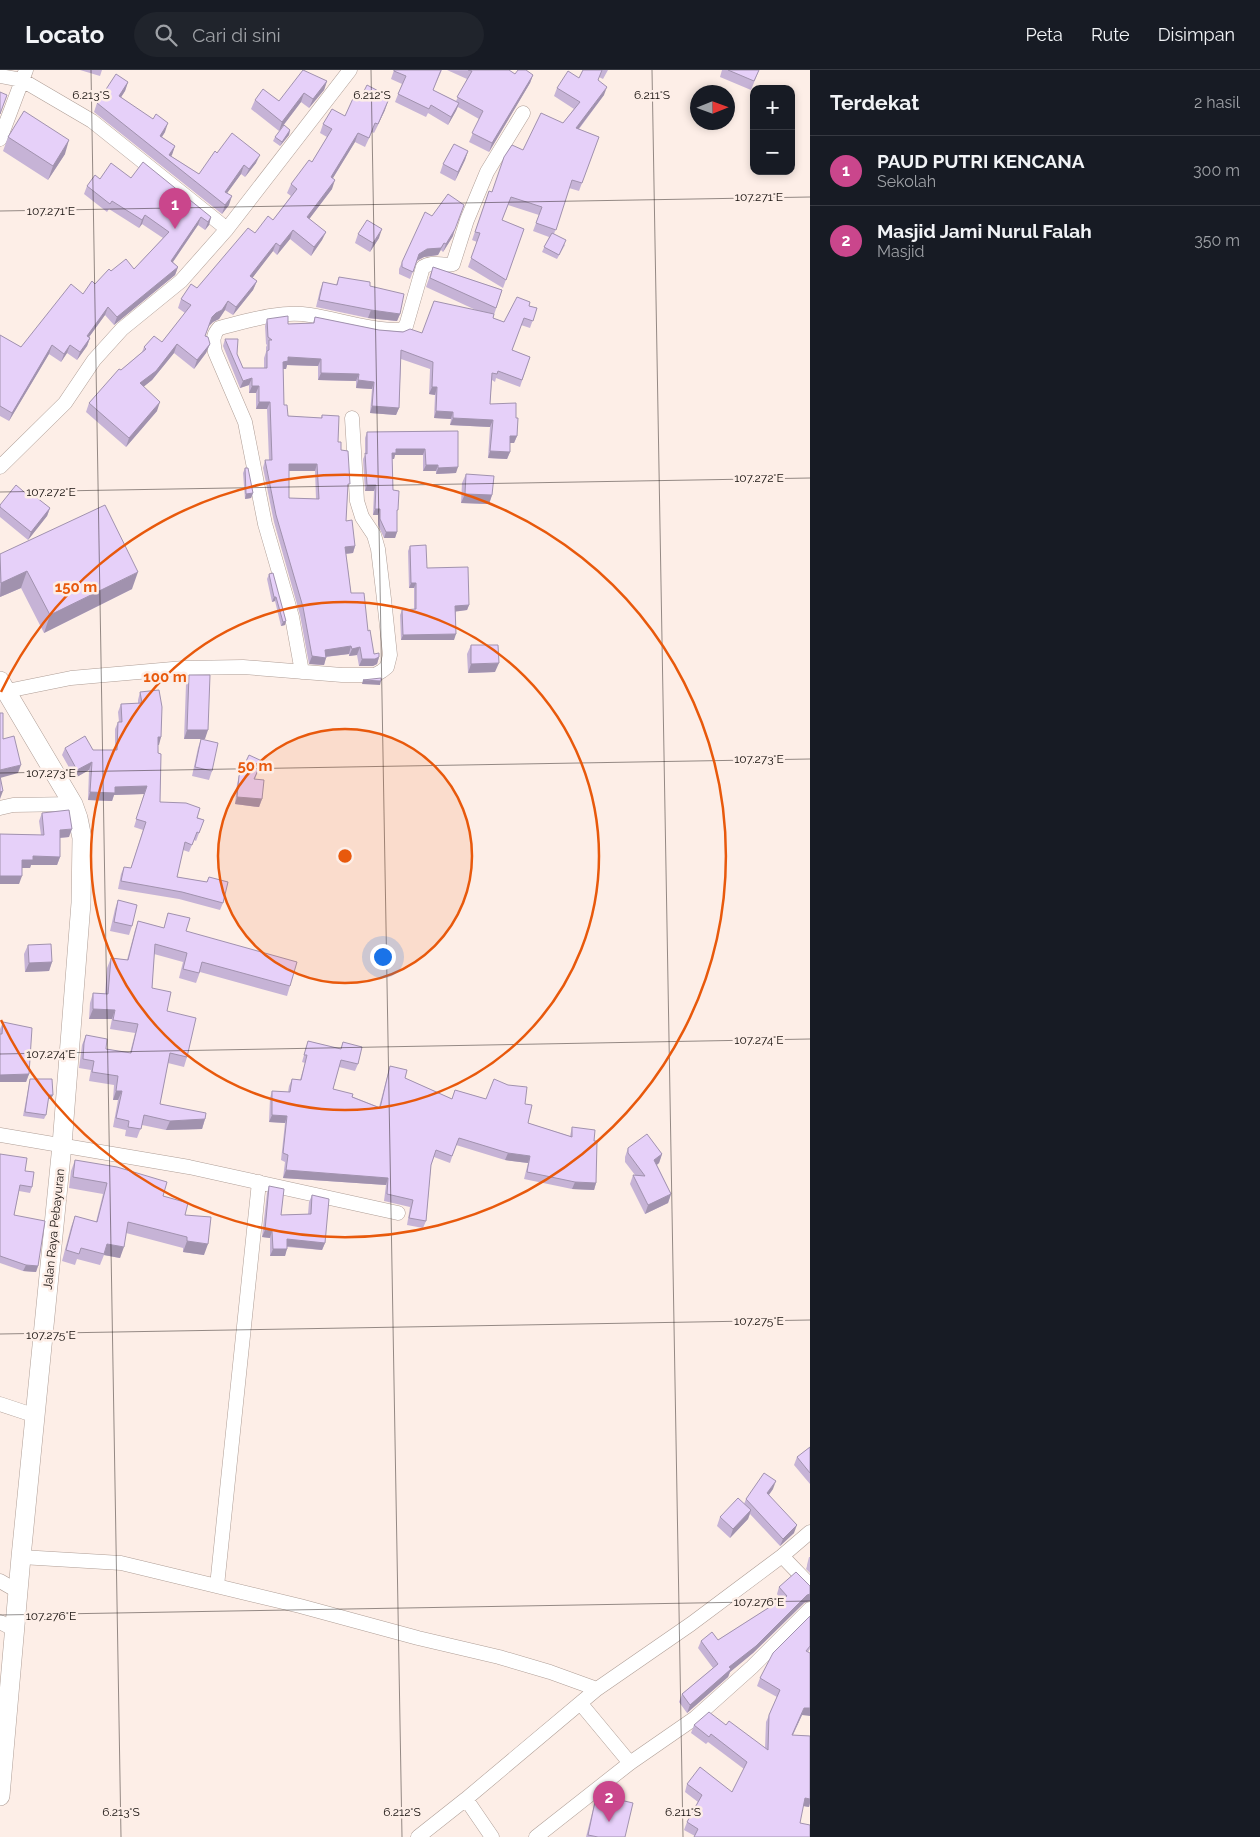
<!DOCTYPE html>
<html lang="id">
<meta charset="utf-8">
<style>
body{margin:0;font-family:Raleway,sans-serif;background:#20242c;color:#f1f3f6}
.controls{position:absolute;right:15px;top:15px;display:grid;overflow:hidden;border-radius:10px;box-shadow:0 2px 8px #0003}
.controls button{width:45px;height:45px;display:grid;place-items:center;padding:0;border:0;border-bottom:1px solid #363941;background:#171b24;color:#f1f3f6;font:25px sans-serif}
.compass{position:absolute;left:690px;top:15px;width:45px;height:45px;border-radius:50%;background:#171b24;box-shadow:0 2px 8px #0003;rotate:89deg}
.you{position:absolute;left:382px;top:886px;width:18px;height:18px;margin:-12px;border:4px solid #fff;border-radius:50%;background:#1a73e8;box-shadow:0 0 0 8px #1a73e833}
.badge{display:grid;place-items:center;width:32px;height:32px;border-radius:50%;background:#ca468c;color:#fff;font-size:16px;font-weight:700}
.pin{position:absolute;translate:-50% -41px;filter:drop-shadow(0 1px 2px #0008)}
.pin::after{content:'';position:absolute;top:26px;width:18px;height:15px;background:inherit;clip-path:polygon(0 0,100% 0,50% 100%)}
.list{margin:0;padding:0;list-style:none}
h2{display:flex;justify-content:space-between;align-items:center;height:65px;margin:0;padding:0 20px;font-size:21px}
h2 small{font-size:16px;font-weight:400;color:#9ea1a6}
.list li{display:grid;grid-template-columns:32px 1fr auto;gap:15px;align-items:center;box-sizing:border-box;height:70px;padding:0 20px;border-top:1px solid #363941}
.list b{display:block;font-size:19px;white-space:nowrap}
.list p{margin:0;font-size:16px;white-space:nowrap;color:#9ea1a6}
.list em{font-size:16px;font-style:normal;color:#9ea1a6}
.icon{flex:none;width:28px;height:28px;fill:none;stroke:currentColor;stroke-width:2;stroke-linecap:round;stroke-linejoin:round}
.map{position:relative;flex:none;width:810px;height:1767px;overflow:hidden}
header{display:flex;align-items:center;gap:30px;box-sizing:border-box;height:70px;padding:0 25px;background:#171b24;border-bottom:1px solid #363941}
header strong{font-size:24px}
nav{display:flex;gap:28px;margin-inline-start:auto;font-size:18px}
.search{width:350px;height:45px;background:#20242c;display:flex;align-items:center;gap:12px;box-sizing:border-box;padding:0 18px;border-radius:28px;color:#9ea1a6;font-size:19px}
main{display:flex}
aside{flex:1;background:#171b24}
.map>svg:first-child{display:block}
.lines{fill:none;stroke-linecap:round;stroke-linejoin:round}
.street-casing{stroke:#af9e96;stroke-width:15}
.secondary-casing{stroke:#af9e96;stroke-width:20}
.street{stroke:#fff;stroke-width:14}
.secondary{stroke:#fff;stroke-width:19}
.wall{fill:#c6b3d6;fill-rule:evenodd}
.shaded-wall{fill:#a192ae}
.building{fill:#e6d0f9;stroke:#a192ae;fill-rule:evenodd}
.ticks{fill:none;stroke:#140e0b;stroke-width:1;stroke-opacity:0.45}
.ring{fill:none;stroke:#e8590c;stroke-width:2.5}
.labels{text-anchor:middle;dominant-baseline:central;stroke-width:5;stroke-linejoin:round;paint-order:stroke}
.street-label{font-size:12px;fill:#140e0b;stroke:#fdeee7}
.ticks-label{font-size:12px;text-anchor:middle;fill:#140e0b;stroke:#fdeee7;stroke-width:5;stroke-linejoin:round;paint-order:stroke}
.centre{fill:#e8590c;stroke:#fdeee7;stroke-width:2.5}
.ring-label{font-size:15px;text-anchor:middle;font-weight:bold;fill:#e8590c;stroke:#fdeee7;stroke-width:5;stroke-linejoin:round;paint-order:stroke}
</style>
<header>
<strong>Locato</strong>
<div class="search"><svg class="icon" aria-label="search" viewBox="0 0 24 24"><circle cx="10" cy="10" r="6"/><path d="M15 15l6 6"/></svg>Cari di sini</div>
<nav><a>Peta</a><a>Rute</a><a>Disimpan</a></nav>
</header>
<main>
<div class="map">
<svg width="810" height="1767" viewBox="0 0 810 1767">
<rect width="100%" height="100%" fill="#fdeee7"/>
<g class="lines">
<g class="street-casing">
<path id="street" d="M0,6l22,4 70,41 135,108
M0,69l26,-69
M0,397l65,-64 29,-43 28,-31 59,-48 46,-52 123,-159
M302,602l-10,-55 -27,-93 -20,-102 -30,-70c-2,-11 -3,-16 4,-24 29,-7 61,-18 91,-13 31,5 59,15 91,15l5,-4 17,-59c10,-7 19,0 30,-3l14,-44 20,-48 36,-59
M7,621l64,-13 113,-10 59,-1 99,8h33l7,-4 5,-4 3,-12 -6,-56 -6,-50 -4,-14 -12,-18 -5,-16 -5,-83
M0,738l13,-3 60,-1
M0,1065l189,32 209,46
M0,1334l36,12
M782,1486l28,29
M21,1487l100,6 179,43 118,32 81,19 51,15 47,17
M0,1511l19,11
M217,1516l42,-404
M0,1552l15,8
M581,1634l49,59
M466,1729l26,38
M418,1767l48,-38 131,-110 94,-65 91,-68 28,-24
M536,1767l94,-74 65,-45 57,-51 58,-58"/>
</g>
<g class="secondary-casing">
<path id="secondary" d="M0,611l73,123 5,14 4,20 -1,65 -19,242 -41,412 -21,239"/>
</g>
<use href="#street" class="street"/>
<use href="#secondary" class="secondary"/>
</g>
<path class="wall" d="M80,0h22l-2,6z
M394,0h48l-9,20 23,11 11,-22 -20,-9h62l6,4 18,1 -3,8 -41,69 -20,-10 10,-23 -21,-12 -10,18 -20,-12 -2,4 -31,-15 7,-18 -11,-5z
M583,0h25l-5,9 -4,-2 -1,3 6,15 -25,34 20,8 -20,54 -10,-3 -15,46 11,11 -8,14 -15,-7 7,-15 -16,-6 6,-16 -31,-10 -6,15 22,9 -21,59 -35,-21 9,-25 -5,-2 17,-49 3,1 31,-42 40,-27 11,-14 -20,-13 3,-8 22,-10z
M722,0h37l-8,20 -31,-13z
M327,11l-3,9 -15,18 -8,-6 -22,29 -28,-22 4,-9 24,1z
M128,12l-3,9 -4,6 44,35 -3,5 13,9 -4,10 28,18 18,-21 39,10 -11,14 -4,-3 -14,19 2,12 -7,9 -128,-102 3,-9z
M385,40l-11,23 -2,-1 -7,15 -10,-5 -22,36 -1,11 -23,30 17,13 -4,8 -11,16 -21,-17 -13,16 -4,-4 -21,27 5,3 -4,9 -20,25 -8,-5 -6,9 -6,3 -4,4 -4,10 5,8 -4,9 -12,16 -20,-16 -22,27 -9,7 14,24 -31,36 -40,-35 3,-9 32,-33 21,-18 2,-5 18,-5 23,-29 -7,-5 3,-9 16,-11 58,-55 18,-13 18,-24 -4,-3 4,-9 21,-22 15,-25 -7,-4 3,-9 22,-8z
M290,60l-1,5 -9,11 -7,-5 2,-4z
M8,67l57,17 -17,26 -45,-29z
M468,81l-3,9 -10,21 -15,-8 3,-9z
M131,108l80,39 -2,8 -4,5 -7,-5 -25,37 5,5 -3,8 -61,50 -9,-10 -16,22 1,1 -3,8 -10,14 -10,-7 -6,9 -12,-8 -40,67 -9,-5v-81l21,12 74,-63 16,-13 23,-2 29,-31 -21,-14 -3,4 -30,-19 -2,3 -23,-18 3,-8 13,-7z
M358,164l21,4 -9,14 -15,-9z
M453,166l-10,16 -2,-2 -3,5 -14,2 -7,4 -7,18 -11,-5v-5l3,-7z
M433,197l69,23 -9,28 11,4 25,-16 8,2 -7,20 -9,-3 -9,25 18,7 -10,30 -24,-9 -1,4 -3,-2 -2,24 27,32 -3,7h-4v9l-3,7 -19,-1 2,-31 -40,-2 1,-6 -17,-1 1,-23 -6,-1 1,-25 -29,-10 -2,49 -3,7 -26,-2 2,-24 -16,-1v-7l-38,-1v-14l-31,-1 -1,4h-3l1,36 4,11 33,2 1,-3 16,27 3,8 6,41 -1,30 9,25 -2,7 -7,1 5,39 17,38 6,23 5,3 -2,7 -4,2h-14l-2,-11 -8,1v-2l-23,3 -2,8 -15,-1 -9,-49 -26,-93 -11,-54 2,-8h4l-2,-51h-11v-16h-7v-8l-9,3 -17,-42 2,-7 12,15 6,14h21v-10l2,-6v-5l1,-2 -1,-1 -1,-18 2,-7 21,5 25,-1 2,-6 64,13 43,3 56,-22 -52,-24zM289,401h26l1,28 -27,-1z
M339,207l31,9 30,28 -3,7 -29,-3 -52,-11 4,-17 3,-8 13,3z
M458,361l-2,42 -20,1v-3h-13v-16h-28l-1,4h-2l1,31 4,24v18l-2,6h-11l-6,-13v-10h-5l1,-24h-9l-2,-32 2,-4v-17l2,-6z
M245,398l8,25 -2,5 -6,1 -2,-26z
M466,404l26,21 -3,9 -28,-1 1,-20z
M30,427l20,11 -3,8 -19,24 -28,-23v-12z
M410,476l17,22 42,37 -2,5 -11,1 -2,29h-53l-1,-25 2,-5h12v-22h-5l-1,-37z
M0,484l132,35 -88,44 -23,-45 -21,9z
M273,503l12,52 -4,1 -6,-25 -3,1 -5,-23 2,-5z
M471,575l24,27 -27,1 -1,-19z
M189,605l16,64h-21l2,-55z
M140,622l21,45 -3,8 2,57 44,18 -8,21 -2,-1 -5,12 -6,-2 -6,27 30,5 2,-5 14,26 -3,7 -41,-11 -61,-10 3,-15 3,-7 7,1 12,-38 -9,-3 10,-33 -30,1 -2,6 -24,-1 1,-30 -14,8 -13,-23 3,-7 28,2h22v-21l3,-7h1l-1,-10 3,-8h17v-4z
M201,669l11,32 -3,9 -17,-4 6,-28z
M262,691l-7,18 7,20 -3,8 -24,-3 2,-20 2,-8z
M42,743l27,24 -9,1v19l-3,8h-26l-1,3h-8l-3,16h-19v-50l41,1 -2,-14z
M118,830l14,26 -3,9 -19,-4 5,-22z
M168,843l18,18 104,55 -3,10 -87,-24 -4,11 -17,-5 4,-16 -29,-8 -2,34 15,23 20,46 -3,10 -16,-4 -8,41 45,15 -3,10 -36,1 -24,-5 -5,13 -12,-2 1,-6 -13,-3 5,-27h-5l1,-15 -25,-4 2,-11 -12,-2 2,-15 1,-8 4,-10 20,14 24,4 5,-20 -25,-4 2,-10h-23l1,-16 3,-10 12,1 2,-26 4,-10 16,2 8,-30 3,-9 26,7z
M28,875l24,17 -3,9 -24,1 -1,-18z
M3,952l26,52 -3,8h-26v-53z
M308,971l33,8 2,-7 15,22 -3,7 -16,-4 -6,22 46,18 11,-41 15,12 47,21 3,-9 31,9 39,5 3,19 42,13 2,-9 22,14 2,42 -2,7 -22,-1 -48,-10 4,-16 -23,-3 -49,-15 -6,18 -16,-6 -3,8 -5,56 -3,7 -16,-3 3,-18 -26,-6 2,-16 -103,-7 2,-16 -4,-2 4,-37 -16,-1 1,-24 2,-7 16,1 1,-6 3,-7 8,1 5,-17 -3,-1z
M30,1009l21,20h-3l-2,16 -2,4 -21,-3 6,-32z
M628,1078l34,6 -3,9 -2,2 14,29 -3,9 -23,11 -15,-30 3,-9h2l-10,-13v-5z
M0,1084l25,17 7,16 -2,6 -11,-2 -5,24 24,51 -2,6 -13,-1 -23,-8z
M75,1090l88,36 22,19 19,40 -21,-3v-4l-57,-15 -6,25 -16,-3 -4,10 -23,-6 -2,6 -13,-4 9,-34 4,-11 21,6 7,-28 -34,-6 2,-17z
M269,1116l12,29 27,-1 1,-12 3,-7 13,48 -3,7 -35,-3 -2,9h-15v-18l-8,-1 5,-44z
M810,1377v37l-16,-19 3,-8z
M773,1419l-4,6 25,38 -14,13 -30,-32 -2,5 -18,19 -13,-12 3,-9 24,-13 2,-5z
M809,1487h1v16l-4,-4 1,-3v-1z
M779,1517l25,16 -51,50 -23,19 -2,5 -41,36 -8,-11 3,-8 31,-26 -15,-20 3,-7 17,-1 63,-40 -4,-6z
M810,1546v33l-2,3 -6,63 -9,20 17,1v67l-1,4 -5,-1 -109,30 -11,-6 3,-8 11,-20 -13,-10 2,-8 45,8 12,-23 -36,-27 -2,2 -15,-11 3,-8h32l39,23 1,-26 11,-25 -20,-11 3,-8z
M596,1727l29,40h-39z"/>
<path class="shaded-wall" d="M533,5l-3,8 -41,69 3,-9z
M327,11l-3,9 -15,18 4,-9z
M128,12l-3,9 -9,14 3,-9z
M607,17l-3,8 -31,41 3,-8z
M304,23l-3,9 -22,29 3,-9z
M388,31l-3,9 -11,23 4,-9z
M459,33l-3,8 -8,14 3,-8z
M168,53l-3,9 -8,12 3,-8z
M290,60l-1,5 -9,11 2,-4z
M358,63l-3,9 -27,44 3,-9z
M69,70l-4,14 -17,26 5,-14z
M175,76l-3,9 -4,5 1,-5z
M468,81l-3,9 -10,21 3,-9z
M260,85l-4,8 -11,14 4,-8z
M244,95l-3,9 -19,26 3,-8z
M335,110l-3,9 -28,37 3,-9z
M232,126l-3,9 -7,9 3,-9z
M145,145l-3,9 -3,4 3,-8z
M201,147l-3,8 -30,44 3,-8z
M211,147l-2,8 -4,5 3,-8z
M382,159l-3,9 -9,14 3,-9z
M455,159l-2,7 -10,16 3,-8z
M293,160l-3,9 -13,16 3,-9z
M326,162l-4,8 -11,16 3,-9z
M276,173l-3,8 -26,34 3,-9z
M444,173l-6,12 -14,2 -8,4 3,-7 8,-5z
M178,197l-3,8 -61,50 3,-8z
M257,211l-4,9 -20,25 3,-8z
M228,231l-3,9 -6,9 -6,3 -4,4 3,-9z
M108,237l-3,8 -21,29 3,-8z
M371,240l29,4 -3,7 -29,-3z
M90,268l-3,8 -10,14 3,-8z
M177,274l-3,9 -22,27 -15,12 3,-9z
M210,274l-4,9 -12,16 3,-9z
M52,275l-3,9 -40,67 3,-8z
M70,275l-3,8 -6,9 3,-8z
M288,287l33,2 -3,7 -31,-1 -1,4h-6l3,-7z
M321,303l38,1 -3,7 -38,-1z
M252,308l-3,7 -9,3 3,-7z
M358,310l16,2 -2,7 -16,-1z
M252,316h7l-3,7h-7z
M432,317h5l-2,8 -6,-1z
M160,332l-3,9 -31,36 3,-9z
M259,332h11l-3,7h-11z
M372,336l27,2 -3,7 -26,-2z
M436,341l17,1 -2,7 -17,-1z
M453,348l40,2 -3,7 -40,-2z
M510,366h7l-3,7h-6z
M396,379h29l-2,6h-28l-1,4h-4l2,-6z
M490,381l20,1 -3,7 -19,-1z
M289,394h28l-2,7h-29z
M426,395h12l-2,6h-13z
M458,397l-2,6 -20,1 2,-6z
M367,415h9l-2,6h-9z
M253,423l-2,5 -6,1 1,-5z
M465,424l27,1 -3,9 -28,-1z
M50,438l-3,8 -19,24 3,-8z
M375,439h5l-2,6h-5z
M386,462h11l-2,6h-11z
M355,476l-2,7 -11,1 3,-7z
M27,501l-6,17 -21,9 1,-14z
M138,502l-6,17 -88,44 6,-18z
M411,513h5l-2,5h-5z
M274,527h2l-1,4 -3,1z
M469,535l-2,5 -14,2 2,-6z
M286,551l-1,4 -4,1 2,-4z
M456,564l-2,6h-53l2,-5z
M351,576l-2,8 -26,3 3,1 -2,7 -15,-1 3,-8 13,-6z
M360,577l-3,8 -8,1 3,-7z
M379,587l-2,7 -4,2h-14l3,-7z
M499,593l-4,9 -27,1 3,-9z
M363,610l18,1 -1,4 -18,-1z
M187,660h21l-3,9h-21z
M158,667h3l-2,8h-4z
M92,692l-3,8 -14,8 2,-8z
M21,695l-3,8 -18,5v-8z
M147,716l-3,8 -30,1 -2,6 -24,-1 2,-8 25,-5z
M3,721l-3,8v-7z
M237,727l25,2 -3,8 -24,-3z
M72,759l-3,8 -12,1 3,-8z
M33,786l27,1 -3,8h-26l-1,3h-11l3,-8z
M0,806h22l-3,8h-19z
M52,892l-3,9 -24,1 4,-9z
M93,939l22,1 -3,9h-23z
M29,1004l-3,8h-26v-7z
M116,1021h6l-4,9h-5z
M49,1025h4l-2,4h-3z
M272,1045l15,1 -2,7 -16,-1z
M205,1049l-3,10 -36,1 4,-9z
M508,1083l22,3 -2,7 -23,-3z
M662,1084l-3,9 -8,6 3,-9z
M286,1100l102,8 -2,7 -103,-7z
M575,1112l21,1 -2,7 -22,-1z
M671,1124l-3,9 -23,11 3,-9z
M265,1160l7,1 -2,7 -8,-1z
M287,1169l38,4 -3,7 -37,-4z
M187,1171l21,3 -4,11 -21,-3z
M107,1174l17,3 -4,11 -16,-3z
M273,1179h14l-2,7h-15z
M26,1195l12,1 -2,6 -13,-1z
M776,1411l-3,8 -9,12 3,-8z
M751,1440l-3,9 -18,19 3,-9z
M797,1455l-3,8 -14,13 3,-7z
M810,1524v7l-6,2 -51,50 -23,19 -2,5 -41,36 3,-8 39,-38 78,-72z
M804,1638h6v8l-8,-1 -13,28z
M805,1728l5,1v4l-1,4 -6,-1z"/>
<path class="building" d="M303,0l24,11 -14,18 -9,-6 -22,29 -27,-22 8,-11 16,12z
M394,0h47l-8,20 26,13 -8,14 -20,-12 -2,4 -31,-15 8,-18 -12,-5z
M468,0h41l6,4 3,-4h8l7,5 -41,68 -20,-10 11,-22 -26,-14 15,-26z
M583,0h19l-4,10 9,7 -31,41 23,9 -17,46 -10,-3 -16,50 -20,-7 6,-16 -31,-10 -9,23 22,9 -18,51 -35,-22 9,-25 -5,-1 14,-41 3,1 12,-35 8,-12 11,5 18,-37 22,10 17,-21 -23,-14 11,-17 11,7z
M728,0h31l-5,11z
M116,4l12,8 -9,14 34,23 3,-5 12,9 -8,13 15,10 -6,9 30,19 16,-23 2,2 15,-20 28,22 -11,14 -5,-4 -19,27 7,4 -7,9 -128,-102z
M367,15l21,11v5l-10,23 -3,-1 -6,15 -11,-5 -27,44 4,3 -28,37 19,15 -12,15 -21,-17 -13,16 -4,-3 -26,33 7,5 -21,26 -8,-6 -6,9 -6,3 -4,4 -7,19 3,1 2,7 -13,16 -20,-16 -21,27 -16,12 20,19 -31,36 -40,-35 30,-34 2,1 25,-21 -2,-2 10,-11 8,6 29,-37 -10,-6 10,-15 6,4 51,-60 7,5 13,-17 5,4 24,-31 -6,-5 18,-24 3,2 20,-33 -9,-5 9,-15 13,7 10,-22 6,3z
M0,22l7,3 -7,19z
M24,41l45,29 -16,26 -45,-29z
M284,55l6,5 -8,12 -7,-5z
M454,74l14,7 -10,21 -15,-8z
M143,92l68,55 -3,5 -7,-5 -30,44 7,6 -61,50 -9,-10 -21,29 3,2 -10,14 -10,-7 -6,9 -12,-9 -40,68 -12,-7v-71l21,12 50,-63 12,10 9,-13 3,3 14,-15 2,2 15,-12 8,10 35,-37 -24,-17 -3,5 -30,-19 -2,3 -23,-18 8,-11 5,4 11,-16 20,15z
M448,124l16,11 -9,24 -9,15 -2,-1 -3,5 -14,1 -8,5 -6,18 -11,-5v-5l23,-50 7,4z
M367,150l15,9 -9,14 -15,-9z
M552,163l14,7 -7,15 -15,-8z
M433,197l69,23 -6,18 -66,-30z
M339,207l31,5v4l34,8 -4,20 -29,-4 -52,-10 4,-18 14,3z
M517,227l13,5 -1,4 8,2 -4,13 -9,-3 -12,32 18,7 -8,23 -24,-9 -1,3 -5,-1 -2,31 26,-1v15h2l-1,18h-7v16l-20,-1 3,-31 -40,-2v-6l-17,-1 1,-24h-5l1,-25 -32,-12 -2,58 -27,-2 2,-24 -16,-2 1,-6 -38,-1v-14l-33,-2v4l-5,1 1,43h3l1,11 34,2v-3l17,1 -1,26h3v8l7,1 2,33h-2l-2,37 6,-1 3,26 -10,1 6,46h13l4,38 2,-1 4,24 5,-1v4l-4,2h-13l-2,-12 -8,2 -1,-3 -26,4 1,8 -14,-2 -9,-49 -27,-92 -11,-55h7l-2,-58h-11v-16h-7v-8l-9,3 -18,-42h13l-1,15 6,14h24v-17l2,-1v-10h3l-4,-3 -1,-18 21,-3v8l26,-1 1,-6 64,13 24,2 7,-3 12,4 12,-32 60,13 -1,4 11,4zM289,394h28l2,35 -30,-1z
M458,361v36l-20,1v-3h-12l-1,-16h-29v4h-4l1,37 6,1 -1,19h-1v22h-11l-6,-13v-10h-5l1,-24h-9l-2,-32 2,1v-22z
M245,398h3l5,25 -7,1z
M466,404l28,2 -2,19 -27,-1z
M16,415l14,12 2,-3 18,14 -19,24 -31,-25v-2z
M105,435l33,67 -88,43 -23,-44 -26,12 -1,-29z
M426,475l1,23 41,-1 1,38 -14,1 1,28 -53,1 -1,-25 14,-1v-26h-5l-1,-37z
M273,503l13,48 -3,1 -7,-25h-2l-5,-23z
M471,575h27l1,18 -28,1z
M189,605h21l-2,55h-21z
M381,608v3l-18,-1z
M159,620l3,17 -1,30h-3v16l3,1 -1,48 26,1 14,5 -3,10 7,2 -5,13 -2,-1 -5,13 -7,-3 -8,35 30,5 2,-5 19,5 -5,21 -41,-11 -61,-11 3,-14 7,1 15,-46 -10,-3 11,-33 -32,1v6l-25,-1 2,-30 -15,8 -12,-22 20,-12 8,14h24l1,-28h4l-1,-18 21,-1 -2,-11z
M0,643h3v26l11,-3 7,29 -21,5z
M201,669l17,4 -6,28 -17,-4z
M249,685l13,6 -8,18 10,1 -2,19 -25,-2 2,-21z
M0,706l3,15 -3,1z
M69,740l3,19 -12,1v27l-27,-1v4h-11v16h-22v-42l44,1 -2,-22z
M118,830l19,5 -5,21 -18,-4z
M168,843l22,5 -4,13 111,31 -7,24 -88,-24 -3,11 -16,-4 4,-16 -32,-9 -3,44 19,4 -4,19 29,7 -9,39 -17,-4 -10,51 46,9 -1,6 -35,2 -26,-6 -3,14 -13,-2 1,-6 -13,-3 6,-27h-6l2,-15 -26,-4 2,-11 -11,-2 1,-16 2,-8 21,4 -1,10 25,4 7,-29 -25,-4 2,-10 -22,-1v-16l15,1 3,-36 17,2 10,-39 26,7z
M51,874l1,18 -23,1 -1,-18z
M3,952l29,6 -3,46 -29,1v-41h2z
M308,971l33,8 2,-7 19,5 -4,17 -17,-4 -8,29 20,5 -1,3 28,11 10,-42 17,4 -2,8 47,21 3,-9 31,9 8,-20 14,6 19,2 -2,17 7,1 -4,18 44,14v-10l23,3 -1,11h3l-1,42 -21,-1 -48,-10 3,-16 -22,-3 -49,-15 -7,18 -16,-6 -5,15 -5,56 -17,-3 4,-18 -26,-6 1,-16 -102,-8 2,-15 -5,-2 4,-37 -15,-1v-24l18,1 2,-13 9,1 6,-25h-3z
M30,1009h22l1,16h-4l-3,20 -21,-3z
M647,1064l15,20 -8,6 17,34 -23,11 -15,-30 12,1 -17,-23v-5z
M0,1084l27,4 -2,13 9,1 -2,15 -12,-2 -6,30 31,6 -7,45 -12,-1 -26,-9z
M75,1090l42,7 50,15 -4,14 25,7 -3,12 26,2 -3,27 -21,-3v-4l-59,-15 -4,25 -17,-3 -3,10 -23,-6 -2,6 -13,-4 9,-34 22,6 10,-39 -34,-6z
M269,1116l15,3 -3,26 30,-1 1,-19 17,4 -4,44 -38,-4v10h-14l-1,-18 -7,-1z
M810,1377v26l-13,-16z
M764,1403l12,8 -9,12 30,32 -14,14 -37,-40z
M738,1428l13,12 -18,19 -13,-12z
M796,1502l14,14v8l-3,1 -51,51 -27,21 2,2 -41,36 -8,-11 36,-30 -17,-23 11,-9 6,8 69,-44 -8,-9z
M810,1546v30l-4,5 4,2v55h-6l-12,27 18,1v63l-5,-1 -5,25 10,2v12h-116l4,-8 -11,-7 15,-27 -15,-11 13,-17 32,25 15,-30 -36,-28 -2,3 -15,-12 15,-13 17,13 3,-4 39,29 1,-35 11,-25 -20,-12 13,-25z
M599,1725l34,8 -8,34h-27l-10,-2 8,-38z"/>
<path class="ticks" d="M91,0l30,1767M371,0l31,1767M652,0l31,1767M0,141l810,-14M0,422l810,-14M0,703l810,-14M0,984l810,-15M0,1264l810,-14M0,1545l810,-14"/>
<circle cx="345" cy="786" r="127" fill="#e8590c" fill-opacity=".12"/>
<g class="ring">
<circle cx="345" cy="786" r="127"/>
<circle cx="345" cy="786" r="254"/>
<path d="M1 622A381 381 0 1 1 1 950"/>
</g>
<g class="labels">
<g class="street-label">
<text transform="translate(54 1159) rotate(-84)">Jalan Raya Pebayuran</text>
</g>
</g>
<g class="ticks-label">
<text x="91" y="29">6.213°S</text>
<text x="372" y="29">6.212°S</text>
<text x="652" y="29">6.211°S</text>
<text x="759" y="131">107.271°E</text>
<text x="51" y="145">107.271°E</text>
<text x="759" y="412">107.272°E</text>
<text x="51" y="426">107.272°E</text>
<text x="759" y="693">107.273°E</text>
<text x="51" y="707">107.273°E</text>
<text x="759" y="974">107.274°E</text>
<text x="51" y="988">107.274°E</text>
<text x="759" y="1255">107.275°E</text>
<text x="51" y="1269">107.275°E</text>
<text x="759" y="1536">107.276°E</text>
<text x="51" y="1550">107.276°E</text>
<text x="121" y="1746">6.213°S</text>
<text x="402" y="1746">6.212°S</text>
<text x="683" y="1746">6.211°S</text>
</g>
<circle cx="345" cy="786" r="8" class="centre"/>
<g class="ring-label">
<text x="76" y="522">150 m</text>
<text x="165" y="612">100 m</text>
<text x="255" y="701">50 m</text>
</g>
</svg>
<div class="controls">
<button>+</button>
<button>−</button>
</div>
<svg class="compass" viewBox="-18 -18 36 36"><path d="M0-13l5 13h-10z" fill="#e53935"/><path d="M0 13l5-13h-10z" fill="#9ea1a6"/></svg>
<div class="you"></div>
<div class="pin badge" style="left:175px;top:159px">1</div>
<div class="pin badge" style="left:609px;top:1752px">2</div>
</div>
<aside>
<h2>Terdekat<small>2 hasil</small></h2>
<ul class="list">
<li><span class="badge">1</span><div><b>PAUD PUTRI KENCANA</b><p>Sekolah</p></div><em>300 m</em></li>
<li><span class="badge">2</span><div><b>Masjid Jami Nurul Falah</b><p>Masjid</p></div><em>350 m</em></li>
</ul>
</aside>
</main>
